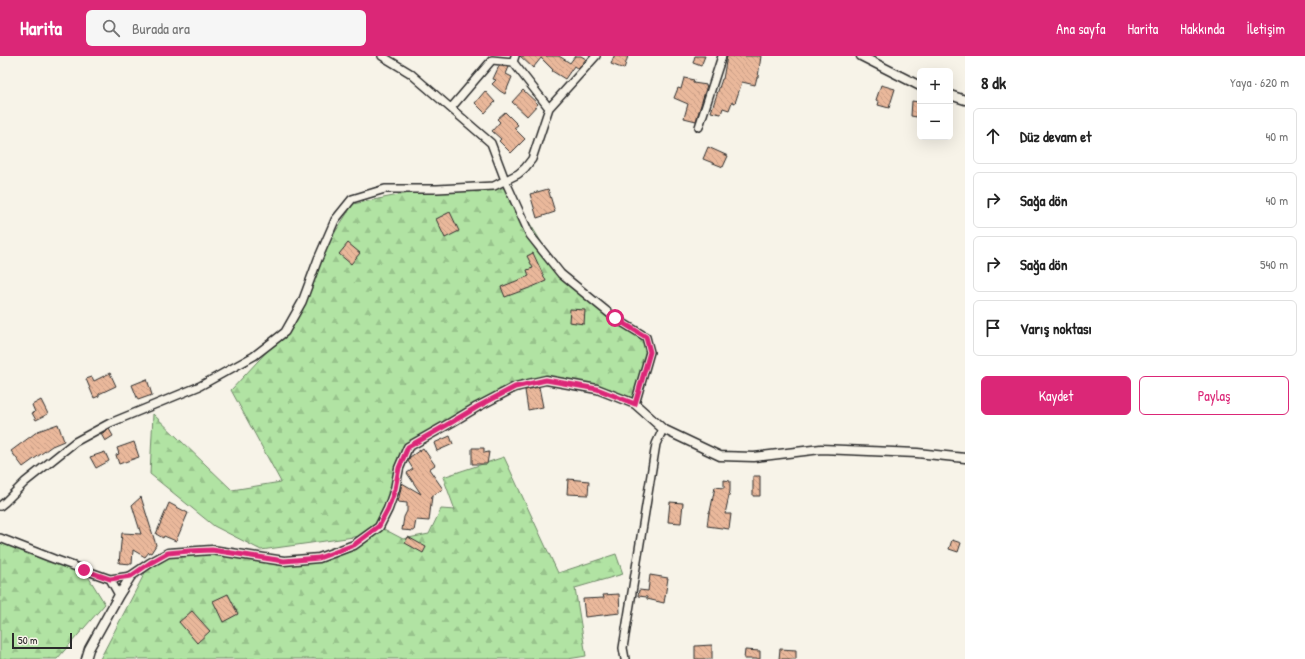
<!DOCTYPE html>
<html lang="tr">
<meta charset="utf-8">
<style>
body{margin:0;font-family:"Patrick Hand",sans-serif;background:#f6f6f6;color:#222}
.controls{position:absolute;right:12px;top:12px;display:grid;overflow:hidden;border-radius:6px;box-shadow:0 4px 16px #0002}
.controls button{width:36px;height:36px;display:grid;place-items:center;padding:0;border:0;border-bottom:1px solid #e0e0e0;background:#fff;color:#222;font:20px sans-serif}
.scale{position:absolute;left:12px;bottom:10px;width:60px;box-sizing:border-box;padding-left:4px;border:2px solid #2b2b2b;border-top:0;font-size:11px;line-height:14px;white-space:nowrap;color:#2b2b2b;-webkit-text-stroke:3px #f7f3e8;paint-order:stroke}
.stop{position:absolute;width:12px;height:12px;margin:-9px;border:3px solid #db2777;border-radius:50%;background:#fff}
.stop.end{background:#db2777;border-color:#fff;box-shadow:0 1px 4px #0008}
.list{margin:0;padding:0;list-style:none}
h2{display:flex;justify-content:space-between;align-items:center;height:52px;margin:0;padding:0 16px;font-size:17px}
h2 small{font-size:13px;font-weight:400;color:#767676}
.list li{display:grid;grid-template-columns:26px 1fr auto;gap:12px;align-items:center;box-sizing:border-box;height:56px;margin:0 8px 8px;padding:0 8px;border:1px solid #e0e0e0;border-radius:6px}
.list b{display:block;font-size:15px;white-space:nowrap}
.list em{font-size:13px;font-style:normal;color:#767676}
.actions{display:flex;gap:8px;padding:12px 16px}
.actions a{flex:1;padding:9px 0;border:1px solid #db2777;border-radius:6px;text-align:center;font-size:14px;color:#db2777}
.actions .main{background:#db2777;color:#fff}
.icon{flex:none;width:22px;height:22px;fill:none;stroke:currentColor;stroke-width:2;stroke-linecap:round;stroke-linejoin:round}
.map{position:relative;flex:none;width:965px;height:603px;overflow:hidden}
header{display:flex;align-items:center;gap:24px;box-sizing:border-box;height:56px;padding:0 20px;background:#db2777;color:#fff}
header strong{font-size:19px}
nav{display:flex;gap:22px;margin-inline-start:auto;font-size:14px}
.search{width:280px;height:36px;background:#f6f6f6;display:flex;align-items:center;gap:10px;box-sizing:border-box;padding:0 14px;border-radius:6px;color:#767676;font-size:15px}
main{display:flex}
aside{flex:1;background:#fff}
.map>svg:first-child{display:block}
.forest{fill:url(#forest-firs);stroke:#6e8767}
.building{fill:url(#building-back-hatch);stroke:#2b2b2b}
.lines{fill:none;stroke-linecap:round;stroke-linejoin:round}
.minor-casing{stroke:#2b2b2b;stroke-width:10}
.tertiary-casing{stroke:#2b2b2b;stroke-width:11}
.minor{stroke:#f7f3e8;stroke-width:7}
.tertiary{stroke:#f7f3e8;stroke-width:8}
.route{stroke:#db2777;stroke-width:5}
</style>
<header>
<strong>Harita</strong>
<div class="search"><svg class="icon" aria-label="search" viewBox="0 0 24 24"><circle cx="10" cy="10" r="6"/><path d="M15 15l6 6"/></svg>Burada ara</div>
<nav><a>Ana sayfa</a><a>Harita</a><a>Hakkında</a><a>İletişim</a></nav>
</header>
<main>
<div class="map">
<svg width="965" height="603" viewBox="0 0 965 603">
<defs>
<pattern id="forest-firs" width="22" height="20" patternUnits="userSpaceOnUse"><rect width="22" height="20" fill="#b1e3a3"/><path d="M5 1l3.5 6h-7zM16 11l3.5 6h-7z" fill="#98c38c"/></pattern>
<pattern id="building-back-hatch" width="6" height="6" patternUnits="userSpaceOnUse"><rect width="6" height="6" fill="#eab89b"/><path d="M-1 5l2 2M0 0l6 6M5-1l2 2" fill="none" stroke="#c99e86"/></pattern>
</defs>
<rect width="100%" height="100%" fill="#f7f3e8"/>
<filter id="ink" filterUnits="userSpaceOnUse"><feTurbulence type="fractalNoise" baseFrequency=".025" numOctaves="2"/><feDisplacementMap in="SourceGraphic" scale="8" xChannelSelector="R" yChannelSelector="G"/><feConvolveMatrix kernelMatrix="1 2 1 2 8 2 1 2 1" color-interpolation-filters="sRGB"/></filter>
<g filter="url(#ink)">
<path class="forest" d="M508,132l53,86 86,70 -12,59 -49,-16 -40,-7 -77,32 -61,35 -28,80 23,12 26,-5 12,-25 14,1 -12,-33 61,-20 54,116 58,-19 7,20 -48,14 11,68 -18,3h-468l50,-96 27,-11 12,-1 95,10 35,-3 49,-23 -107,15 -47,-24 -64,-52 3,-60 79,76 49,-8 -50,-92 54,-58 33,-73 35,-55 76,-15z
M0,480l84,34 21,34 -48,55h-57z"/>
<path class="building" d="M520,0h39l11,7 5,-7h6l5,3 -8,10 -4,-3 -9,13 -13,-8 1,-1 -12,-12 -8,10z
M614,0h14l-4,13 -13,-5z
M695,0h10l-4,10 -8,-3z
M727,0h34l-3,21h-1l-2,8 -13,-3 -7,21 -3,-1 -3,8 -6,-2 -2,6 -10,-2 11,-33h1z
M499,10l10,1 -3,7 6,3 -7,17 -5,-3 -8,-7 4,-4 -3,-1z
M684,22l10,2 -1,3 14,2 -11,36 -12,-3 4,-14 -14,-6 4,-10 3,1z
M881,29l14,4 -6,19 -11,-3 1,-3 -3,-2z
M523,34l15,14 -11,12 -15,-14z
M485,35l10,11 -10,11 -10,-10z
M912,45l6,1 -1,15 -6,-1z
M505,56l13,13 -4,3 11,11 -14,14 -12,-12 2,-2 -9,-8 8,-9 -3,-3z
M708,91l20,9 -5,11 -20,-8z
M548,133l7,23 -18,6 -7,-24z
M450,156l9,19 -14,7 -9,-19z
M348,187l12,10 -9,11 -12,-10z
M533,197l13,28 -14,6 -27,10 -4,-10 28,-11 -2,-6 6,-2 -6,-12z
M570,253l15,1 -1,14 -15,-2z
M110,317l6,13 -17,8v2l-5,2 -8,-19 6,-2 2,4z
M147,323l5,16 -14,5 -6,-15z
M539,331l4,20 -15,3 -3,-20z
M41,344l7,14 -12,6 -4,-7 3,-1 -3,-7z
M58,368l6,17 -12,5 -29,21 -12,-16 27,-20z
M109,373l4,7 -8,5 -4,-7z
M450,380l3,8 -16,7 -3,-8z
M134,386l5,15 -20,7 -3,-9 3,-1 -2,-6z
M423,392l12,17 -6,4 14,20 -11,7 -3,25 -13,-1 -2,11 -12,-1 2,-13 3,-6v-8l-9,-1 4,-19 19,11 -14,-21 6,-4 -5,-8 2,-4z
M472,392h12v5l5,-1 -2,12h-15z
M105,396l4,9 -13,7 -6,-11z
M753,420h7v20h-7z
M568,423l21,2 -1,14 -21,-1z
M724,424l6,1v10l-5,23h6l-2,15 -22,-3 2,-14h1l5,-25 9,1z
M141,441l15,48 -5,8 -2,-1 -4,5 -12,-7 -1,14 -13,-1 3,-30 19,1 -9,-29z
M670,446l13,1 -2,20 -13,-1z
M169,447l19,10 -12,28 -12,-5 -1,2 -7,-4z
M408,481l18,10 -3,6 -18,-10z
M952,484l9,3 -3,9 -9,-3z
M650,519l18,3 -4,25 -17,-4v-2l-9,-1 1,-6 9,1z
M228,538l10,20 -15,8 -10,-21z
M619,538l1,19 -35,4 -2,-18 21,-1 -1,-3z
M192,555l18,20 -13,12 -18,-21z
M712,589v14h-17v-13z
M780,593l16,1v9h-17z
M745,594l15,1v8h-16z"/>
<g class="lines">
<g class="minor-casing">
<path id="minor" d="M382,0l28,17 81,70 14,37 25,55 31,39 54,44 31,19 4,15 -15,52
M515,0l-2,6 36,46
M451,52l41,-48 21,2
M699,71l23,-71
M0,450l5,-4 20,-20 50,-40 35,-19 90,-37 54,-30 31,-24 17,-30 16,-43 17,-39 17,-21 33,-10h52l57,-3 24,-12 7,-6 7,-9 17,-51 47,-52
M0,482l54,21 56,20 9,16
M110,523l21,-3
M625,603l-2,-11 33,-204 7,-15"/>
</g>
<g class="tertiary-casing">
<path id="tertiary" d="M861,0l59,30
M950,39l15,5
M86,603l3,-10 30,-54 12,-19 19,-13 18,-10 44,-3 72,11 35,-3 35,-13 25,-18 9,-18 7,-20 4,-21 9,-21 44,-25 25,-15 38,-20 31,-7 51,9 38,15 28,25 57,27 34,1 67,-8 96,4 48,5"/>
</g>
<use href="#minor" class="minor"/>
<use href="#tertiary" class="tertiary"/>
</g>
</g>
<g class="lines" filter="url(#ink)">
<path class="route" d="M84,514l26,9 21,-3 19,-13 18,-10 21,-2 23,-1 72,11 35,-3 35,-13 25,-19 9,-17 7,-20 4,-21 9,-21 44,-25 25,-15 38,-20 31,-7 51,9 38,15 15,-52 -4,-15 -31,-19"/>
</g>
</svg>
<div class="controls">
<button>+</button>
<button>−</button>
</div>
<div class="scale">50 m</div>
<div class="stop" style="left:615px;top:262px"></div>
<div class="stop end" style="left:84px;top:514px"></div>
</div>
<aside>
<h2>8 dk<small>Yaya · 620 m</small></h2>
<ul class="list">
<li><svg class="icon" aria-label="ahead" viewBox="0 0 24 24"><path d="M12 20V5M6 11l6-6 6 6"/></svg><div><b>Düz devam et</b></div><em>40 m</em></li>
<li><svg class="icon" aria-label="right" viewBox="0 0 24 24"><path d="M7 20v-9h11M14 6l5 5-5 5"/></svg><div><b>Sağa dön</b></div><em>40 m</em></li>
<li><svg class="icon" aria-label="right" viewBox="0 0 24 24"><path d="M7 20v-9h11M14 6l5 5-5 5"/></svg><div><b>Sağa dön</b></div><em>540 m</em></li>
<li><svg class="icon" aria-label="arrive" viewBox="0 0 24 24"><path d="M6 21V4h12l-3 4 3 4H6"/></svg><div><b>Varış noktası</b></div></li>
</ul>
<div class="actions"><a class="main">Kaydet</a><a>Paylaş</a></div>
</aside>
</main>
